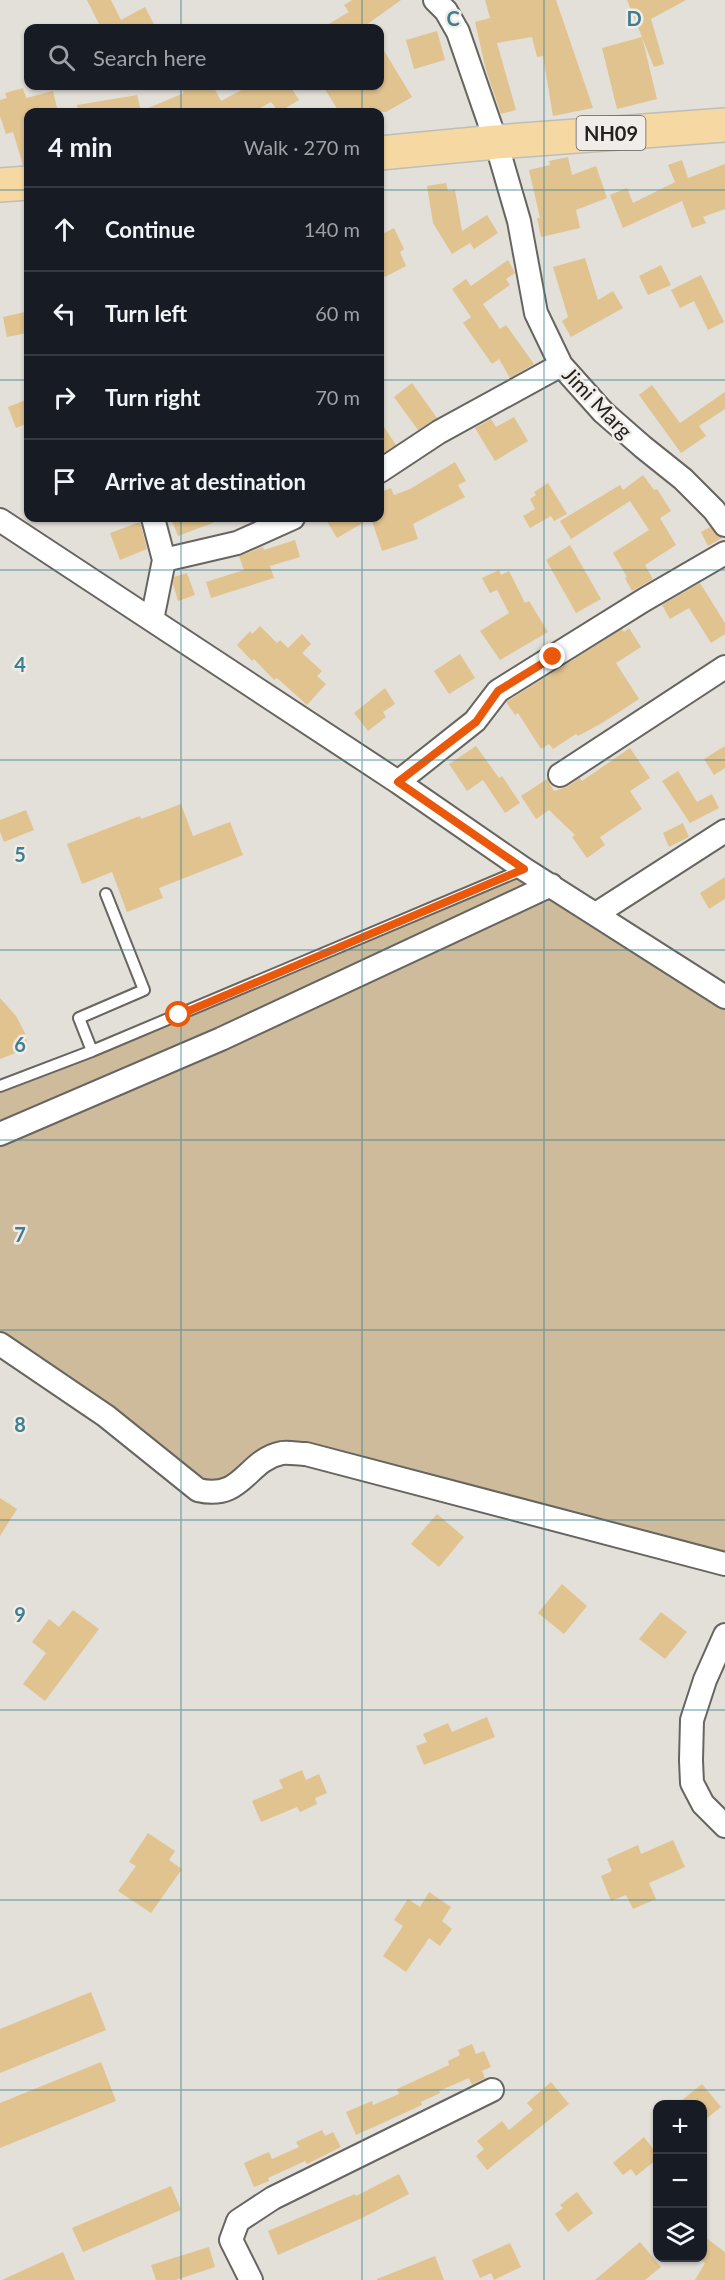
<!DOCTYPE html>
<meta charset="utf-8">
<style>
body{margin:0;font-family:Lato,sans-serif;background:#20242c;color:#f1f3f6}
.controls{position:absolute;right:18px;bottom:18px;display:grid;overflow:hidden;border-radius:12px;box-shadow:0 2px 4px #0004}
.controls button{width:54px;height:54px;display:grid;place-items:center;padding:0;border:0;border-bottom:2px solid #363941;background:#171b24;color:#f1f3f6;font:30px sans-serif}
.stop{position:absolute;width:18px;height:18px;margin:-14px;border:4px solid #ea580c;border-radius:50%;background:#fff}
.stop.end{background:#ea580c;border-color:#fff;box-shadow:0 2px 6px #0008}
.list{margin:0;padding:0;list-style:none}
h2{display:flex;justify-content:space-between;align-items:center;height:78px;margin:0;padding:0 24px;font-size:26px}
h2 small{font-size:20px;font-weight:400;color:#9ea1a6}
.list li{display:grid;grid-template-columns:39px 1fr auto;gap:18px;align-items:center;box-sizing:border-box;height:84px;padding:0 24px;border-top:2px solid #363941}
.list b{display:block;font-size:22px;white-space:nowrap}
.list em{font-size:20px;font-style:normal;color:#9ea1a6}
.icon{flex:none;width:33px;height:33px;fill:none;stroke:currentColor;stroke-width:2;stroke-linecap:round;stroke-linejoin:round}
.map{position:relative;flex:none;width:725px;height:2280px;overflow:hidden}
.search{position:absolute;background:#171b24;box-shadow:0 2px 4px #0004;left:24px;top:24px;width:360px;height:66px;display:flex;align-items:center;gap:15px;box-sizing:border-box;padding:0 21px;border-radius:12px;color:#9ea1a6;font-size:22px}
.panel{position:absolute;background:#171b24;box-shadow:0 2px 4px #0004;left:24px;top:108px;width:360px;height:414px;border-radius:12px}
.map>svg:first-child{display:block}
.green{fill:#cebb9b}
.building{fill:#e1c390}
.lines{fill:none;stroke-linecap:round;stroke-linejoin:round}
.lane-casing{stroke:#686560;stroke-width:14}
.street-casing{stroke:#686560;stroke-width:26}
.primary-casing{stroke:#bdbdbc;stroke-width:36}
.lane{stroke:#fff;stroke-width:10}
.street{stroke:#fff;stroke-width:22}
.primary{stroke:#f6d9a2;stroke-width:33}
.route{stroke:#ea580c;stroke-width:8}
.grid{fill:none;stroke:#3d7f91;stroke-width:1.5;stroke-opacity:0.55}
.labels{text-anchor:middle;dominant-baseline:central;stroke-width:5;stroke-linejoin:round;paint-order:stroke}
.shield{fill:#f0ece7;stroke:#605f5c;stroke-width:1.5}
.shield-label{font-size:20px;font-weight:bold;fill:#232220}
.street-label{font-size:21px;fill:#232220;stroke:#f0ece7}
.grid-label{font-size:20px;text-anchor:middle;font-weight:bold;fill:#3d7f91;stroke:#f0ece7;stroke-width:5;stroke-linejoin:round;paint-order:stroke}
</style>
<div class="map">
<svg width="725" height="2280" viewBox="0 0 725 2280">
<rect width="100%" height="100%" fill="#e3dfd9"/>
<path class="green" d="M524,869l201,128v567l-444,-111 -67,41 -214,-150v-258z"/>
<path class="building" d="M87,0h24l10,20 24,-13 11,21h-55z
M352,0h49l-39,28h-40l27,-16 -5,-7z
M485,0h71l37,108 -40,8 -10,-60 -6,1 -5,-20 -35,6 19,67 -15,4 -15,-44 -11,-48 15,-4z
M627,0h59l-35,19 13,45 -10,3z
M437,31l8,29 -31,9 -8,-29z
M642,37l15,62 -40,10 -15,-61z
M380,44l32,53 -26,15h-47l-16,-26h57z
M180,86h33l8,15 28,-15h41l9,14 -20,12 -8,-10 -18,10h-175l-1,-7 60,-10 4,16 43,-18z
M23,88l3,10 27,-7 5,21h-30v53h-5l-10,-33 -7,2 -6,-18v-16l7,-2 -2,-5z
M568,157l4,18 24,-9 11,32 -31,12 4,18 -39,9 -4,-19h3l-11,-48 21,-5 -1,-4z
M682,160l6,18 37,-14v45l-22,8 3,6 -14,5 -10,-27 -59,27 -13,-33 17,-7 6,15 42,-21 -7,-17z
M446,183l2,8 7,-1 7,41 25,-16 11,18 -24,16 -4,-6 -18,11 -19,-31 -6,-37z
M394,228l10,21 -4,3 6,14 -21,11 -5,-11v-31z
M585,258l13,42 15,-9 10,17 -52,29 -9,-16 6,-4 -15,-50z
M508,260l7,13 -9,6 4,6 -27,19 17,25 6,-4 28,39 -24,14 -11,-19 -7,5 -29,-41 8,-6 -19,-28 14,-10 5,7z
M661,265l10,20 -23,10 -9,-19z
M701,275l23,47 -16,8 -14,-29 -14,7 -9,-18z
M25,312l3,21 -21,4 -4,-20z
M412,383l25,35 -19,12 -24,-33z
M652,385l28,38 45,-31v17l-26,17 7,10 -25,17 -42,-58z
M28,399v24l-12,5 -8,-21z
M514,417l14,24 -33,20 -20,-33 16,-9 5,8z
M380,421l16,24 -16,10z
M455,462l11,19 -8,4 7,12 -52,27 5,15 -36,12 -11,-33 -34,20 -12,-20h55v-26l11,-4 3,7 16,-6z
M643,475l11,15 3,-1 14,22 -11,7 16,27 -31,20 8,14 -21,12 -7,-13 2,-1 -14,-24 36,-23 -19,-29 -59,38 -11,-18 60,-36 3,5z
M548,483l19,31 -13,7 -3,-5 -21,12 -7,-12 12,-7 -5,-10 6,-4 -2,-3z
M171,518h51l1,1 -45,17z
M140,522l7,27 -27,11 -10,-27z
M710,527l12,11 -14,8 -7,-14z
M295,540l5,17 -30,9 4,12 -63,20 -5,-16 38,-12 -5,-14 24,-9 1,3z
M570,545l31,54 -25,14 -30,-53z
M499,570l2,5 8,-4 16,32 4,-2 19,31 -48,28 -20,-29 29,-18 -12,-23 -7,3 -8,-15z
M187,573l8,22 -17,6 -5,-17 1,-7z
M700,583l25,40v11l-14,9 -22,-35 -19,11 -8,-14z
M260,626l17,17 3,-3 8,8 14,-14 9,10 -9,9 20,18 -5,5 9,8 -19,21 -30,-27 -3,2 -20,-21 -2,2 -15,-16 13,-14 2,3z
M629,628l12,19 -25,16 23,36 -37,24 -24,13 -2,-2 -23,15 -4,-5 -8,5 -23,-36 -3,2 -9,-13 116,-73 2,3z
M460,654l15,24 -26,16 -15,-23z
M385,688l10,16 -12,8 3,5 -18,14 -14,-18z
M476,746l23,32 3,-2 18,27 -15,10 -22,-33 -16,11 -18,-27z
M725,746v22l-11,7 -10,-16z
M630,748l20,30 -20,13 12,18 -42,28 5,8 -18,13 -15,-21 3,-2 -26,-25 -13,9 -15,-23 26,-17 7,12 13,-4 13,-9 2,3z
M678,771l19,31 15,-8 7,14 -29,15 -28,-42z
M181,804l12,32 37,-14 13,33 -84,33 4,10 -36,14 -15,-40 -30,12 -15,-40 73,-28 1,3z
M26,810l8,20 -30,12 -4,-10v-12z
M683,823l6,14 -20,10 -6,-14z
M725,877v22l-16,10 -9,-16z
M0,998l16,18 9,17 3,15 -28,11z
M0,1498l17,11 -17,27z
M437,1514l27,23 -25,30 -28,-23z
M562,1584l25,22 -23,28 -26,-21z
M73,1610l26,19 -54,72 -22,-17 23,-31 -14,-11 17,-23 10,8z
M661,1612l26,20 -22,27 -26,-20z
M487,1717l8,20 -71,28 -8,-19 11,-4 -4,-8 25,-11 4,9z
M302,1770l4,10 13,-6 8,19 -12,5 2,6 -17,8 -3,-5 -36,15 -9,-21 31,-13 -4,-8z
M148,1833l27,18 -6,9 13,9 -31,44 -33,-22 18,-25 -7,-4z
M673,1840l12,27 -36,16 7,16 -23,10 -7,-14 -15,6 -10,-25 11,-5 -5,-12 31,-14 3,9z
M429,1892l22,15 -9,14 10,8 -12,17 -11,-8 -23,34 -23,-16 20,-30 -9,-6 14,-21 12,8z
M91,1992l15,38 -106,43v-44z
M472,2044l4,10 8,-3 7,16 -9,4 3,7 -13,7 -3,-7 -30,13 1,2 -19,9 1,3 -66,30 -10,-23 26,-11 1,4 26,-11 -2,-5 52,-24 -1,-4 12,-6 -2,-5z
M101,2062l15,39 -116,47v-45z
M551,2082l18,22 -82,66 -11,-14 8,-7 -7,-8 25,-20 7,9 24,-20 -6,-7z
M702,2084l19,23 -19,15v-18h-25z
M322,2130l3,6 8,-4 8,15 -34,17 -2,-3 -37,17 1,3 -15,6 -10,-24 25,-11 3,7 27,-12 -3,-5z
M644,2137l13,17v5l-21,17 -5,-7 -8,6 -10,-12z
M399,2174l10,20 -47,24 -84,37 -10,-24 87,-37 1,2z
M171,2186l10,24 -98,42 -11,-24z
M577,2192l16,21 -25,19 -13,-18 8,-6 -3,-3z
M702,2235l23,17v28h-30l10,-17 -3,-2z
M640,2242l21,25 -16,13h-50z
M510,2243l11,24 -27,13 -3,-7 -11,5 -8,-18z
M209,2247l6,20 -39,13h-20l-5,-15z
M63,2252l12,28h-73z
M435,2256l9,24h-67v-1z"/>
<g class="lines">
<g class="lane-casing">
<path id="lane" d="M92,1051l-13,-33 65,-28 -38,-96
M0,1086l92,-35 432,-182"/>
</g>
<g class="street-casing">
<path id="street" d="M435,0l11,11 12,21 38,110 23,79 17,92 25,52 42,47 40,35 40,32 31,31 11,15
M380,471l59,-39 122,-67
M0,520l398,262 126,87 201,128
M164,560l73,-17 56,-25
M152,620l12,-60 -11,-42
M560,775l165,-108
M398,782l77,-61 23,-30 146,-91 81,-47
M596,914l129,-83
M0,1134l221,-95 330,-154
M0,1344l106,72 92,74c45,11 48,-30 84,-37 7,-1 16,1 24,1l419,110
M725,1635l-20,45 -13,40 -1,40 1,23 11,21 22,22
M251,2280l-20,-40 7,-19 35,-23 219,-108"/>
</g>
<g class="primary-casing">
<path id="primary" d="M380,153l116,-11 229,-17
M0,185l28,-2"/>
</g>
<use href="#lane" class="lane"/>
<use href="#street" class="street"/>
<use href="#primary" class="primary"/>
</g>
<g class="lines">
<path class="route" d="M179,1015l345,-146 -126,-87 78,-60 22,-31 55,-34"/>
</g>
<path class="grid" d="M181,0v28M362,0v28M544,0v2280M181,86v26M362,86v26M0,190h28M380,190h345M0,380h28M380,380h345M181,518v1762M362,518v1762M0,570h725M0,760h725M0,950h725M0,1140h725M0,1330h725M0,1520h725M0,1710h725M0,1900h725M0,2090h725"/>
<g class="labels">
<rect class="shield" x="576.5" y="116" width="69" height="34" rx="4.5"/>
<g class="shield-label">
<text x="611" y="133">NH09</text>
</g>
<g class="street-label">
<text transform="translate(598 402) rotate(46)">Jimi Marg</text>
</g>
</g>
<g class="grid-label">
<text x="453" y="26">C</text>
<text x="634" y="26">D</text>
<text x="20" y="672">4</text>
<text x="20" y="862">5</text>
<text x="20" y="1052">6</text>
<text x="20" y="1242">7</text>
<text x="20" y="1432">8</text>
<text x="20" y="1622">9</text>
</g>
</svg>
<div class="controls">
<button>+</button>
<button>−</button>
<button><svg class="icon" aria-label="layers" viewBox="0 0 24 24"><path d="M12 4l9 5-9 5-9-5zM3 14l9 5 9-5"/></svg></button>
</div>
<div class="stop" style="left:179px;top:1015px"></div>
<div class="stop end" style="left:553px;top:657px"></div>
<div class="search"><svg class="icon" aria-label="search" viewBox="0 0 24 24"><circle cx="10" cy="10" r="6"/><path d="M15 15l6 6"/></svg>Search here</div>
<section class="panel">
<h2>4 min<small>Walk · 270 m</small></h2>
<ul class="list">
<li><svg class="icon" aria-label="ahead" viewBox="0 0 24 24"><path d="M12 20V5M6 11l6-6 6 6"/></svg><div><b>Continue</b></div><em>140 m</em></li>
<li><svg class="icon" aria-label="left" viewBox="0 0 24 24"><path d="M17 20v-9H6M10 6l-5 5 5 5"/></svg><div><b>Turn left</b></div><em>60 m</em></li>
<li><svg class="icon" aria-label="right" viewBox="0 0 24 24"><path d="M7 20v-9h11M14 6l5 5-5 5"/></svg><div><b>Turn right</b></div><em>70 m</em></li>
<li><svg class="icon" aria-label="arrive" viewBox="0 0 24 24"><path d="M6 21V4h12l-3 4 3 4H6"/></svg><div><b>Arrive at destination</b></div></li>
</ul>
</section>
</div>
